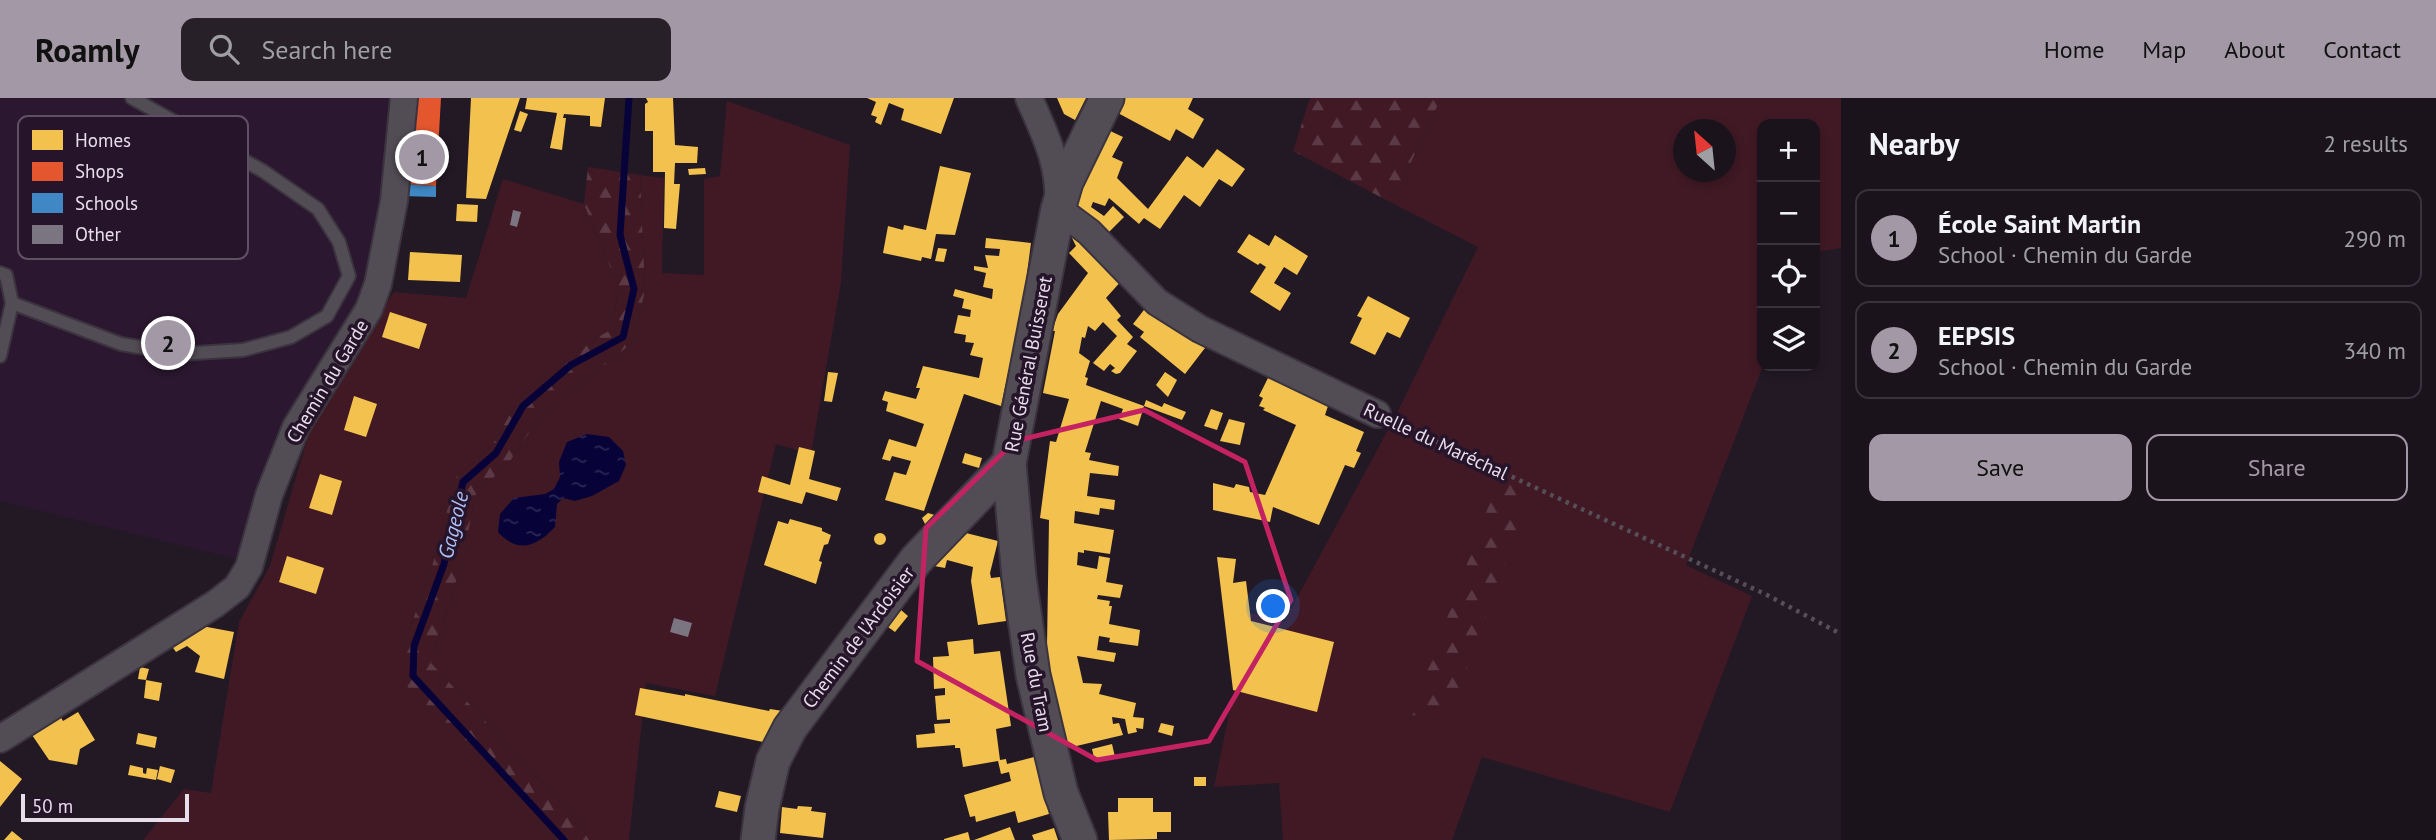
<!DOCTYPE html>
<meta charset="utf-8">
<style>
body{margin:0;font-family:"PT Sans",sans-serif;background:#272029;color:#f1f3f6}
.controls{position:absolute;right:21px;top:21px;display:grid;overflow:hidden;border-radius:14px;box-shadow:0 4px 10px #0003}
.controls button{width:63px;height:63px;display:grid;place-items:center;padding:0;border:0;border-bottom:2px solid #38323b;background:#1a131c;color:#f1f3f6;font:35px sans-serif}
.compass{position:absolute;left:1673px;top:21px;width:63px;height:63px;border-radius:50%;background:#1a131c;box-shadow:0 4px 10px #0003;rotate:333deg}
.scale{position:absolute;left:21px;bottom:18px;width:168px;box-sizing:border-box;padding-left:7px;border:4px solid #e8ddeb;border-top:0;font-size:19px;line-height:24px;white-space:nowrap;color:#e8ddeb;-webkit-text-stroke:5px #25142a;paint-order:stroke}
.you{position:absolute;left:1274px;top:509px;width:24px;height:24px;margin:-18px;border:5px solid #fff;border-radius:50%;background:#1a73e8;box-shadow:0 0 0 10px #1a73e833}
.badge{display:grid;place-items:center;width:46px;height:46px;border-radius:50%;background:#a398a6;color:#111;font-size:23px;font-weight:700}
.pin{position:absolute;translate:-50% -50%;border:4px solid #fff;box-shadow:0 2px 7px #0006}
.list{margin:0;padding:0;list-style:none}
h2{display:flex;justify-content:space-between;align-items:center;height:91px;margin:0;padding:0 28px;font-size:30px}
h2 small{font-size:23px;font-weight:400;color:#9f9ea3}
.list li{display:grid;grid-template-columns:46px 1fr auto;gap:21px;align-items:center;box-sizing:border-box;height:98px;margin:0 14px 14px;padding:0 14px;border:2px solid #38323b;border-radius:14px}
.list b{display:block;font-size:26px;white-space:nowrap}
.list p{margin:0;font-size:23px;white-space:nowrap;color:#9f9ea3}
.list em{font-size:23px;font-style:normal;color:#9f9ea3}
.actions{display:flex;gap:14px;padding:21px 28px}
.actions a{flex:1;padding:16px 0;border:2px solid #a398a6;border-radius:14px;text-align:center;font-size:24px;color:#a398a6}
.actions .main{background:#a398a6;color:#111}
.icon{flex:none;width:38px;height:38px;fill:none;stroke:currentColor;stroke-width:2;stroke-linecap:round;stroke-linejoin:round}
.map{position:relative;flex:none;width:1841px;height:742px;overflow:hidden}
header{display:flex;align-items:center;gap:42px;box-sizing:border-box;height:98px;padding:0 35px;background:#a398a6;color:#111}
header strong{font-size:33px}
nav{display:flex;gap:38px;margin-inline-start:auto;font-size:24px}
.search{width:490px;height:63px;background:#272029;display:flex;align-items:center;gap:18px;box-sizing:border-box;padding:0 24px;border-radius:14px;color:#9f9ea3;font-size:26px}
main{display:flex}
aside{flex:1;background:#1a131c}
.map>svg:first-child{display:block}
.built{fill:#2b1730}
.green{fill:#401925;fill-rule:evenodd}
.forest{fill:url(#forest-firs)}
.water{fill:url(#water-ripples)}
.homes{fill:#f2c14e}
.shops{fill:#e4572e}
.schools{fill:#3f88c5}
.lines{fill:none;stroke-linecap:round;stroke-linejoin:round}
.stream{stroke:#070338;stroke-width:7}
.building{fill:#7b7581}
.service-casing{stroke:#3b343e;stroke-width:16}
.minor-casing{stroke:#3b343e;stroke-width:30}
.tertiary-casing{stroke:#3b343e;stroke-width:37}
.path{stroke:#564f58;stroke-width:4.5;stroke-dasharray:3.5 5;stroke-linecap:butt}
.service{stroke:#524c54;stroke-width:12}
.minor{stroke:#524c54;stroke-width:26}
.tertiary{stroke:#524c54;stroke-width:33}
.marked{fill:none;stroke:#c42262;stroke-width:5;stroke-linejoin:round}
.labels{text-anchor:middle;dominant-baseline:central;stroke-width:7;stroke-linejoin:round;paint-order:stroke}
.street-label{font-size:19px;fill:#e8ddeb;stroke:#25142a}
.water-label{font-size:21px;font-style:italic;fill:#adbff6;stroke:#25142a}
.key{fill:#25142a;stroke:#605064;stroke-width:2}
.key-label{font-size:19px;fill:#e8ddeb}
</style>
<header>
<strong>Roamly</strong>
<div class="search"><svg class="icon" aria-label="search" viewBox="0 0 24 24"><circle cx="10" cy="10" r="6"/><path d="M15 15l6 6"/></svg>Search here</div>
<nav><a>Home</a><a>Map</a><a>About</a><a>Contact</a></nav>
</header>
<main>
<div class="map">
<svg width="1841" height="742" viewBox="0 0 1841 742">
<defs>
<pattern id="forest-firs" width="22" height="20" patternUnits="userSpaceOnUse" patternTransform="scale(1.75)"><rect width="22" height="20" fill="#401925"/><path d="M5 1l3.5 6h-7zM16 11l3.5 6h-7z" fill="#5c3a45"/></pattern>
<pattern id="water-ripples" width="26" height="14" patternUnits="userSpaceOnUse" patternTransform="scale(1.75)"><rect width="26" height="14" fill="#070338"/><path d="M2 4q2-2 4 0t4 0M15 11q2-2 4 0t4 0" fill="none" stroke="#2b2755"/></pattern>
</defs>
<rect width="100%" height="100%" fill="#221925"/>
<path class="built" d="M0,0h394l-21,192 -74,106 -26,60 -24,106 -249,-61z"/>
<path class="green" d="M1441,0h400v150l-26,4v-128h-53l1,242 -77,199 66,31 -82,216 -188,-55 -30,83h-169l-4,-57 -65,4 36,-174 34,9 111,-205 83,-170 -86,-44zM1684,32h42v42h-42z
M727,3l123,44 -9,137 -30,172 -35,-10 -61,252 -69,-13 -17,157h-40l-15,-24 -143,-153 33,-108 11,-59 35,-35 31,-46 91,-72 13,-52 -5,-116 24,3 -2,95 42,2v-96l16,-3z
M503,81l81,25 34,82 -5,44 -15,7 -78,60 -29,50 -35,30 -23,86 -29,82v37l149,158h-410l41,-51 27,4 28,-171 31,-56 39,-133 44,-80 41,-61 72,6z"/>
<path class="forest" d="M1310,0h131l-49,105 -99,-52z
M588,69l52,8 5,116 -13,52 -91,72 -31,46 -35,35 -11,59 -33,108 143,153 15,24h-36l-150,-158 1,-37 29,-82 23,-86 35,-30 29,-50 78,-60 15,-8 5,-43 -34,-82z
M1500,377l30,19 -81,224 -38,-3z"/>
<path class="water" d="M587,336l22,3 14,14 3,14 -7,16 -27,15 -17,5 -12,-3 -6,6 -2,23c-19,20 -37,27 -57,5l2,-18 14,-16 31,-4 9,-5 6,-12 -1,-15 8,-20z"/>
<path class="homes" d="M471,0h49l-34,101 -20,-1z
M527,0h78l-4,29 -11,-1v-10l-26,-2 -1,4h3l-4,32 -12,-2 7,-35 -32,-4z
M646,0h27l2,47 23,2 -1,16h-22l-1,21h6l-4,45 -12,-1 1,-56h-12v-41h-8v-27l3,-2z
M867,0h87l-13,36 -40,-14 3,-11 -15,-6 -8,22 -6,-3 2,-5 -6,-2 5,-13z
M1057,0h29l-11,22 -11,-6z
M1124,0h69l-5,11 16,10 -11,20 -17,-10 -6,12 -54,-29z
M520,13l8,3 -7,18 -7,-2z
M1106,31l17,8 -11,20 11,5 -6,16 31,31 39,-53 16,12 14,-19 28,20 -13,18 -13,-8 -19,28 -16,-12 -24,34 -16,-11 -5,6 -30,-26 -4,8 -12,-4 -2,5 13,9 9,-10 11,11 -18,18 -35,-30z
M940,68l31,7 -16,62 -19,-1 -5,25 -9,-2 -1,4 -38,-8 5,-27 15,4 1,-5 22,5z
M705,70l1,6 -17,1 -1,-6z
M457,106l21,1 -1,17 -21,-1z
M1079,136l44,45 -17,19 15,18 -4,4 16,17 -6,7 10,7 -17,22 -4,1 -5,-3 4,-3 -5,-4 -6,7 -11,-8 24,-27 -14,-14 -8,9 -7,-5 -3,12 -3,-1 -3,16 11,8 -5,16 3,1 -2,7 58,21 -6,20 -19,-7 4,-10 -22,-8 -16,51 6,1 -2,7 30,6 -1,10 -28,-3 -3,23 28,4 -1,10 -14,-2 -1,7 -24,-4 -1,12 40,7 -4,24 -26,-4v3l-6,-1 -1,13 20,4 2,-13 11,2 -4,24 17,3 -3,13 -22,-3 -1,4 13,2 -1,5h3l-3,18 31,6 -2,16 -29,-4 1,-4 -11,-2 -2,14 19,3 -2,9 -37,-6 6,27 19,1 -3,10 37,9 -3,14 11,1 -1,11 -7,-1 1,4 -9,2 -3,-15 -13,-2 1,7 6,-1 4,12 -55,13 -24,-103h3l2,-125 -9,-2 10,-77 6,1 13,-43 -26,-6 12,-62h-3l6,-17 30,-41 -19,-20 7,-7 -4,-8z
M1249,136l20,12 6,-11 33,21 -11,19 -13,-8 -10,16 17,10 -11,18 -30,-19 16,-25 -6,-4 -2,2 -21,-13z
M986,140l45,5 -8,61 -22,102 -37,-12 -40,117 -39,-11 9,-28 12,3 5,-14 -19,-5 -2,5 -8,-2 7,-20 27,8 8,-23 -38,-13 2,-9 -6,-2 3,-9 31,8 4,-11h-4l7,-22 56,12 4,-20 -13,-3 4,-12 -9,-1 1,-7 -12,-2 4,-18 12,2 1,-7 -9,-2 2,-9 -11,-3 2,-7 37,10 1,-10 -10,-2 3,-14 -12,-3v-4l14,2 -3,-13 14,1 1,-7 -15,-1z
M938,150l9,1 -3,13 -9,-1z
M410,154l52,3 -2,27 -52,-2z
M1368,198l42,22 -10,20 -13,-6 -12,23 -25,-12 12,-25 -5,-2z
M1147,208l58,42 -20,26 -45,-37 4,-5 -11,-8z
M390,214l37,12 -8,25 -37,-12z
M828,274l10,1 -6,29 -8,-1z
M1165,274l12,8 -9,17 -12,-12z
M1269,278l60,27 -4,12 39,17 -8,19 5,2 -7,15 -9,-3 -26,60 -46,-18 -3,15 -57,-12v-27l21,5 2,-4 13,3 1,5 15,3 31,-70 -33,-15 2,-2 -6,-2 4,-8 -4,-2z
M354,298l23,8 -11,33 -22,-7z
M1146,302l16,7 2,-4 22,9 -4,8 -38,-14z
M1211,311l12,4 -6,17 -13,-4z
M1229,321l16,4 -5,22 -20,-4z
M799,349l16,4 -6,28 32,9 -4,13 -31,-9 -4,12 -44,-12 4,-16 28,9z
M965,355l17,5 -3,10 -17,-5z
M320,376l22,7 -10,34 -23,-7z
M928,415l13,4 -15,9 -4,-8z
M790,421l32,9v3l9,4 -3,9 -4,1 -5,16 3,1 -6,22 -52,-19 14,-44 10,3z
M962,434l36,9 -8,32 1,5 9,-1 6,44 -28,4 -7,-44 2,-14 -26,-7 -2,8 -16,-3 23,-26 8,2z
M874 441a6 6 0 1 1 12 0a6 6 0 1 1-12 0Z
M287,458l37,12 -8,26 -37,-12z
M1217,459l19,2 -3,24 13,-2 5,40 83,21 -17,70 -84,-22z
M901,512l7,6 -13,16 -7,-5z
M202,528l32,6 -10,47 -29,-7 5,-16 -13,-10 -11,6 -5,-7z
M973,541l1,15 26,-3 11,75 -15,3 4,31 6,-1 1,5 27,-7 15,57 -31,9 -3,-12 -39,11 -1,-6 -5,1 -6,-22 47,-14 -2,-9 -8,2 -3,-13 -35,6 -3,-19h-5v-3l-38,3 -1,-13 19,-2 -1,-9 16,-1v-4l-13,1 -2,-24 10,-1v-7l-11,1 -1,-32 16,-1 -2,-14z
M140,569l9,2 -3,11 16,3 -3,18 -15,-3 2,-18 -8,-1z
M640,590l45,8v-2l84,17 1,-2 13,2 -16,31h-4l-128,-27z
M78,614l17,28 -15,9 -3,16 -28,-5 -19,-28 29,-18 4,7z
M1161,625l13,3 -2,10 -14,-4z
M138,635l19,4 -2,11 -19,-4z
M1112,646l3,13 -20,5 -3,-13z
M0,663l22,18 -22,28z
M130,667l13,3v5l3,1 1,-6 11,2 -2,10 -28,-5z
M160,668l15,4 -4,13 -14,-4z
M1194,679h12v9h-12z
M719,693l22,5 -4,16 -22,-5z
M1118,700h35v14h18v20h-14v7l-48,1 -1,-28h10z
M798,708l14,1 -1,4 15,2 -3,25 -43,-5 2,-26 15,2z
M1010,729l5,13h-41z
M1054,730l4,12h-24l-2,-5z
M12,733l11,9h-19z
M968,734l2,8h-26v-1z"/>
<path class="shops" d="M413,0h28l-5,88 -33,-2z"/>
<path class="schools" d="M403,86l33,2v11l-34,-1z"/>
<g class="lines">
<path class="stream" d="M564,742l-151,-164 1,-30 30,-82 19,-82 33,-29 27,-47 48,-41 52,-28 11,-48 -14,-54 9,-137"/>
</g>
<path class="building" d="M513,112l8,2 -4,15 -7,-2z
M674,520l18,5 -4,14 -18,-5z"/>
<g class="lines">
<g class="service-casing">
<path id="service" d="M0,175l6,2 6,28 -12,53
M12,205l109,41 59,10 63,-4 48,-13 36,-21 22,-40 -10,-34 -21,-33 -55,-38 -131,-73"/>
</g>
<g class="minor-casing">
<path id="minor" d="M1029,0c17,39 32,67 29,111l31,23 68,70 43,27 177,85
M0,641l215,-135 22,-17 12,-20 20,-72 27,-68 73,-118 9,-25 16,-83 10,-103"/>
</g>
<g class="tertiary-casing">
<path id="tertiary" d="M758,742l4,-32 11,-47 17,-33 126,-168 93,-97
M1080,742l-19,-47 -28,-118 -14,-98 -10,-114 49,-254 8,-27 41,-84"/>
</g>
<path class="path" d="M1396,325l369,171 76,40"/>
<use href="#service" class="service"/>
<use href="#minor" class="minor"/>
<use href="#tertiary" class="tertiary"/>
</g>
<path class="marked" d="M1144,312l101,52 46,138 -82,141 -112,19 -180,-99 9,-133 89,-87z"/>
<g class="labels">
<g class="street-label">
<text transform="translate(1028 266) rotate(-79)">Rue Général Buisseret</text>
<text transform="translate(327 283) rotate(-59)">Chemin du Garde</text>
<text transform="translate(1436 343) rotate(25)">Ruelle du Maréchal</text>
<text transform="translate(858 539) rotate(-53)">Chemin de l'Ardoisier</text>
<text transform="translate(1037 584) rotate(79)">Rue du Tram</text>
</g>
<g class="water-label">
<text transform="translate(453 427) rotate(-76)">Gageole</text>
</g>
</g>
<rect x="18" y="18" width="230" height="143" rx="10" class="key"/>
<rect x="32" y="32" width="31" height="20" fill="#f2c14e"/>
<rect x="32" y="64" width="31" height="19" fill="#e4572e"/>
<rect x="32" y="95" width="31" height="20" fill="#3f88c5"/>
<rect x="32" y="127" width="31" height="19" fill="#7b7581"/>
<g class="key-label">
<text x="75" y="49">Homes</text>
<text x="75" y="80">Shops</text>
<text x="75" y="112">Schools</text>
<text x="75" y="143">Other</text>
</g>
</svg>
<div class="controls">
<button>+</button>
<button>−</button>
<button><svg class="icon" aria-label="locate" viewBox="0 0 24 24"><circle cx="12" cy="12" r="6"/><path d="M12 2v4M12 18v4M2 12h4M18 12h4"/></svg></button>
<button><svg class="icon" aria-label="layers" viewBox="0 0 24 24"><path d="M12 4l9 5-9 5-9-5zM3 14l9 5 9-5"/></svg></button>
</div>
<svg class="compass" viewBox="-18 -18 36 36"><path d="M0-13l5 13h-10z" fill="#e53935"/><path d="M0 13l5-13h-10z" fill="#9f9ea3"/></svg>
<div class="scale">50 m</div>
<div class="you"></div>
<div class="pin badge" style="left:422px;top:59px">1</div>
<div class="pin badge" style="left:168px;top:245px">2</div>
</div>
<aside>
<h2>Nearby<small>2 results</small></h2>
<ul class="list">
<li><span class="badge">1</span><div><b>École Saint Martin</b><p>School · Chemin du Garde</p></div><em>290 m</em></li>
<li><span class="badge">2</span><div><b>EEPSIS</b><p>School · Chemin du Garde</p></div><em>340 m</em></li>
</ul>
<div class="actions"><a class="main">Save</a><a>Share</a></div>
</aside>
</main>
